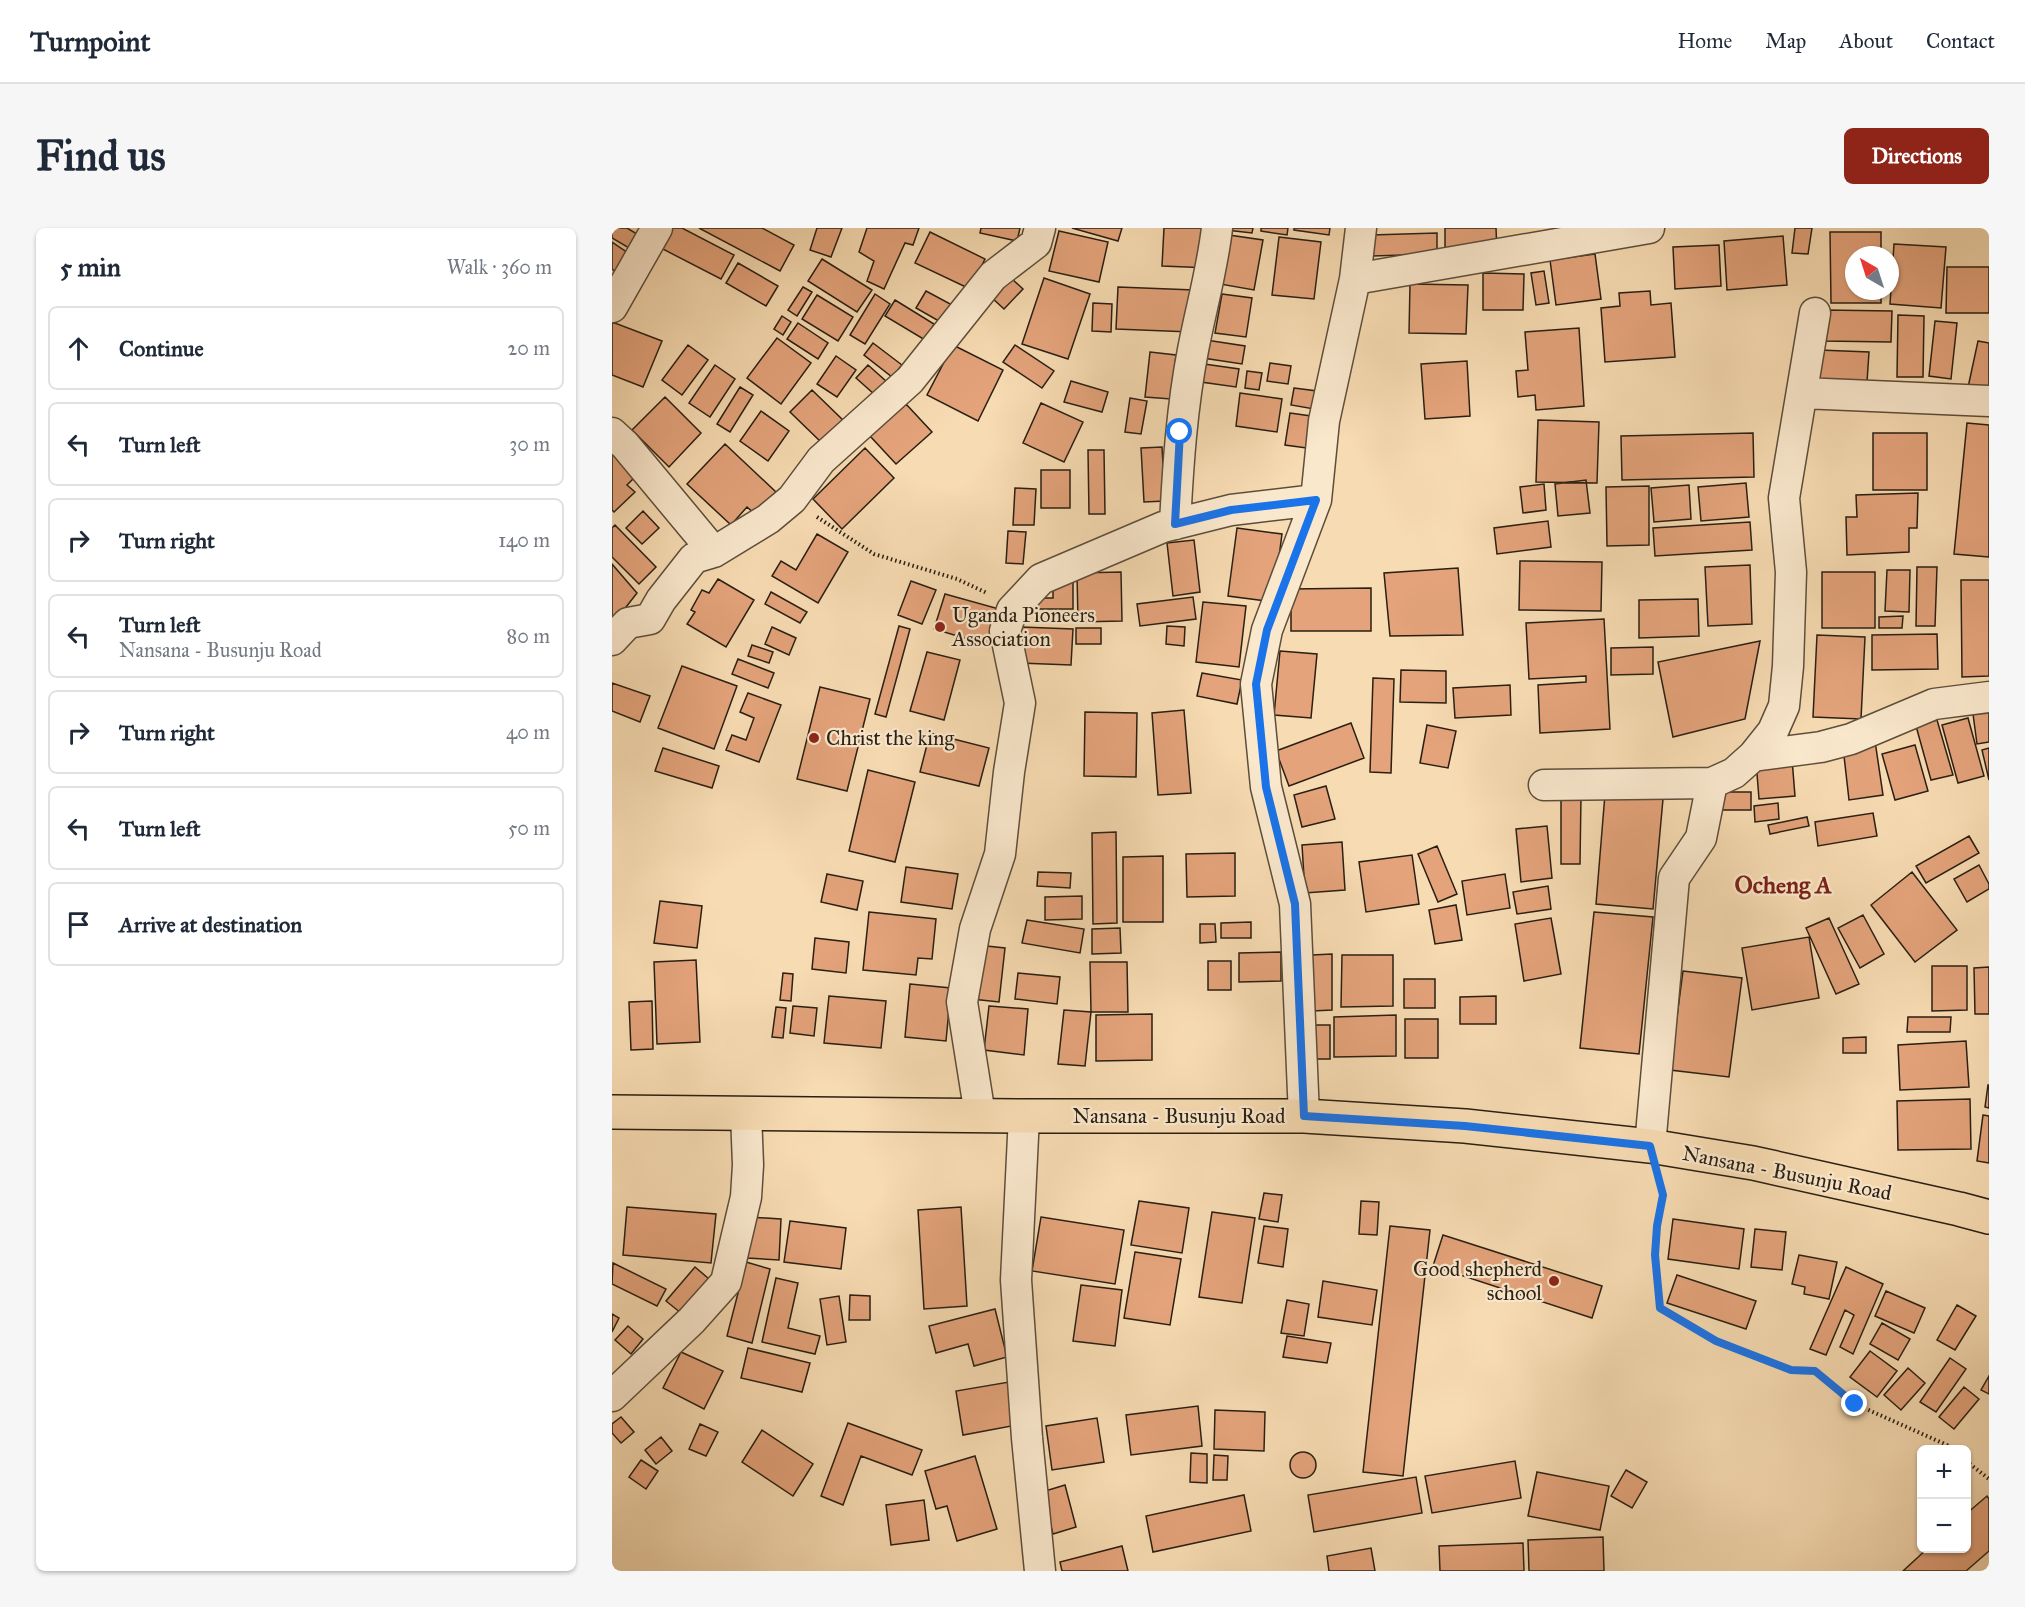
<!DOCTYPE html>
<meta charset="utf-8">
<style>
body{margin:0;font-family:"IM FELL Great Primer",serif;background:#f6f6f7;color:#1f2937}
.controls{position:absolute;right:18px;bottom:18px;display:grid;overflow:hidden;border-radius:9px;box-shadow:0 2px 4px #0004}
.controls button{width:54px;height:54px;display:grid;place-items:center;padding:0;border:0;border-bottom:2px solid #e0e1e3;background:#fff;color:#1f2937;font:30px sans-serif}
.compass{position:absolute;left:1233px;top:18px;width:54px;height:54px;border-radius:50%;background:#fff;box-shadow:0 2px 4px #0004;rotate:321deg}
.stop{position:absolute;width:18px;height:18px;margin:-14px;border:4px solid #1a73e8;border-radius:50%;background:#fff}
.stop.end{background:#1a73e8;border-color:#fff;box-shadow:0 2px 6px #0008}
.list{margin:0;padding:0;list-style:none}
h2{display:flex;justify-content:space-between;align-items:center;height:78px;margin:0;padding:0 24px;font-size:26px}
h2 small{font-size:20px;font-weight:400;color:#747a83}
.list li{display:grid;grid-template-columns:39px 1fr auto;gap:18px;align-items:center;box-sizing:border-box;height:84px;margin:0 12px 12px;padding:0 12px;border:2px solid #e0e1e3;border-radius:9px}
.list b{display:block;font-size:22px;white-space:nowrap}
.list p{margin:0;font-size:20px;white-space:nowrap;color:#747a83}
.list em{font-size:20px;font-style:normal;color:#747a83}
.icon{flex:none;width:33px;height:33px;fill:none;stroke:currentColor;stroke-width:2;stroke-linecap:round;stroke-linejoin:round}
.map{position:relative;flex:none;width:1377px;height:1343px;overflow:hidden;border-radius:9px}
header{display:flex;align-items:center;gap:36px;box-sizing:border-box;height:84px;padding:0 30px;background:#fff;border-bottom:2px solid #e0e1e3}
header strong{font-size:28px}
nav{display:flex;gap:33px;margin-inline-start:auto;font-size:21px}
.intro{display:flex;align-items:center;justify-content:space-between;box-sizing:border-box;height:144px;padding:0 36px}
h1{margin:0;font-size:42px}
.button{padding:15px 27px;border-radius:9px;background:#8f2418;color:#fff;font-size:21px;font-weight:700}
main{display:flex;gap:36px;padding:0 36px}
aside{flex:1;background:#fff;border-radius:9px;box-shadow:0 2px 4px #0004}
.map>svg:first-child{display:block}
.building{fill:#e4a37b;stroke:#291f13;stroke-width:1.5}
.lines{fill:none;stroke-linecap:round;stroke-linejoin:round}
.street-casing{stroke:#5c4e3b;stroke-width:33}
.primary-casing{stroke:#291f13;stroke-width:36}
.path{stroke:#291f13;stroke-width:4;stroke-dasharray:1.5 3;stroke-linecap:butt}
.street{stroke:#fae8cd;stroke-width:30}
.primary{stroke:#f7dbb2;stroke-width:33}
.route{stroke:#1a73e8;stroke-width:8}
.poi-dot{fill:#8f2418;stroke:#fae8cd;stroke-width:2}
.labels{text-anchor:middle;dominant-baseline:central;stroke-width:4.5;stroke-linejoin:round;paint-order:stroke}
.poi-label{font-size:21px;fill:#291f13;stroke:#fae8cd;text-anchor:start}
.street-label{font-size:21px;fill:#291f13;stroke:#fae8cd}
.quarter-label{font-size:24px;font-weight:bold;fill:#7a1f14;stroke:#fae8cd}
</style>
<header>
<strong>Turnpoint</strong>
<nav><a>Home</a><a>Map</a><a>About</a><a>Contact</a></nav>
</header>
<div class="intro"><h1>Find us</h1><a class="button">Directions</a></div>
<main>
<aside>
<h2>5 min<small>Walk · 360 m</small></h2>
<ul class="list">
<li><svg class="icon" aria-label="ahead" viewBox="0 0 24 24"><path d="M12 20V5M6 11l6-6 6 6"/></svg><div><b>Continue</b></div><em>20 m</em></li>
<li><svg class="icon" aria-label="left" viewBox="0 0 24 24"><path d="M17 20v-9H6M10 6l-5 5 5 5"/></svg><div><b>Turn left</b></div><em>30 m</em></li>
<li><svg class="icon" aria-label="right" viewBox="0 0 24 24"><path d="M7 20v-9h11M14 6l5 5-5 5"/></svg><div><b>Turn right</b></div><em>140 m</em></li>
<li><svg class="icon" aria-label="left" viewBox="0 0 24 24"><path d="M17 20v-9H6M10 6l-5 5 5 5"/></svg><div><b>Turn left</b><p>Nansana - Busunju Road</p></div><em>80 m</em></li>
<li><svg class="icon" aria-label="right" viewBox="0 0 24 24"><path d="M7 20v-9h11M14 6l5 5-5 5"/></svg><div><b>Turn right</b></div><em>40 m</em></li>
<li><svg class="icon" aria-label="left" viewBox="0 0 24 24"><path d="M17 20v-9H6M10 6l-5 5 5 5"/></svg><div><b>Turn left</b></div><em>50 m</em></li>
<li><svg class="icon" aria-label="arrive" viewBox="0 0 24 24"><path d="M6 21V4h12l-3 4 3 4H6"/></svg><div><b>Arrive at destination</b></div></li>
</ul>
</aside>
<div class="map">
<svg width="1377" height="1343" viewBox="0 0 1377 1343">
<rect width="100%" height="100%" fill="#f7dbb2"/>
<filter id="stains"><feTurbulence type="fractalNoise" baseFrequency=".00333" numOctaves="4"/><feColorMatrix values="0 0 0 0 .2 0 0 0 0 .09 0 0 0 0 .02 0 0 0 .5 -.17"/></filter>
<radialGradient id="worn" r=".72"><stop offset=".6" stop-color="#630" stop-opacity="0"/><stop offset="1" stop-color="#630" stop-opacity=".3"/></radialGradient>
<path class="building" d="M0,0h15l10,6 -8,14 -17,-10z
M54,0h16l52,27 -13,24 -64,-33z
M87,0h63l32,17 -14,26z
M205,0h25l-11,29 -21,-7z
M255,0h52l-6,17 -8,-2 -21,46 -17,-8 7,-20 -15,-9z
M369,0h39l-3,13 -37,-8z
M460,0h50l-4,13z
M552,0h49l-2,40 -49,-2z
M614,0h27l-1,5 -26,-3z
M649,0h27l-1,7 -26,-4z
M682,0h36l-1,7 -35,-5z
M833,0h51l1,23 -52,1z
M1183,0h17l-4,26 -16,-1z
M447,3l49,11 -9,40 -50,-11z
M318,4l55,27 -15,30 -55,-26z
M1218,4h51v23h-27v36h27v12h-50z
M825,5v21l-65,2 -1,-21z
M610,6l41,6 -9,50 -40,-7z
M1171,8l4,49 -60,5 -3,-49z
M667,9l42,5 -7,57 -42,-4z
M0,14l25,17 -13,19 -12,-9z
M1282,16l52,3 -5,61 -51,-4z
M1107,17l2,41 -46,3 -2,-42z
M983,26l6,45 -45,6 -6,-45z
M210,31l50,31 -15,22 -49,-31z
M126,35l40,23 -12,20 -40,-23z
M1335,39h42v46h-43z
M932,43l5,32 -13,2 -5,-32z
M871,45l41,1 -1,36h-40z
M399,50l12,11 -19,20 -13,-12z
M432,50l46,16 -22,65 -46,-15z
M798,56l58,1 -2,49 -57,-1z
M191,59l9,5 -15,24 -9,-6z
M506,59l76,3 -3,42 -75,-3z
M314,63l28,15 -10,18 -28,-16z
M1038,63l1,14 20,-2 4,54 -70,5 -4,-54 19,-2 -1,-13z
M263,66l15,10 -25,40 -15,-9z
M610,66l30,4 -6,39 -31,-4z
M205,67l36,22 -15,24 -36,-22z
M283,72l39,24 -9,16 -40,-24z
M481,75l19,1 -1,28 -19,-1z
M1212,82l68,1 -1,31 -68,-1z
M1286,87l26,1 -1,61h-26z
M170,88l9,6 -8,13 -9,-6z
M1323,93l22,2 -6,56 -22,-3z
M0,94l50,19 -19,46 -31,-12z
M186,95l30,20 -10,16 -31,-20z
M967,100l5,78 -48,4 -1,-15 -17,2 -2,-26 12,-1 -3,-38z
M165,110l34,25 -30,41 -34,-26z
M594,112l39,6 -3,18 -39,-6z
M1366,113l11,2v54l-22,-5z
M261,115l29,22 -10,12 -28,-22z
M76,117l20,15 -26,35 -20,-15z
M341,117l50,25 -25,51 -51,-26z
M403,117l39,26 -12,17 -39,-26z
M1207,122l50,2 -2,30 -50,-2z
M538,124l26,3 -5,44 -26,-2z
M224,128l20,14 -19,27 -20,-13z
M855,133l3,55 -45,3 -4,-55z
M658,135l21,3 -3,18 -21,-3z
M592,136l35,5 -3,18 -35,-5z
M103,137l20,14 -25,38 -21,-14z
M256,137l19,17 -13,12 -18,-16z
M635,143l15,2 -3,17 -14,-2z
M459,153l37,11 -6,20 -38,-10z
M128,159l13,8 -23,37 -13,-8z
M682,160l23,3 -3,18 -23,-4z
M200,162l34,33 -22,22 -34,-33z
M628,165l42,6 -5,33 -41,-6z
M53,169l36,36 -32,34 -37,-37z
M518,170l17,3 -6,33 -16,-2z
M429,175l42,19 -19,40 -41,-19z
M294,176l26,28 -36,32 -26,-28z
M149,183l28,20 -21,30 -28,-20z
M678,185l28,4 -4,32 -29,-4z
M926,192l61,2 -2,61 -61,-1z
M1355,195l22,2v132l-35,-3z
M1141,205l1,44 -132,3 -1,-44z
M1261,205h54v57h-54z
M113,216l51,48 -21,22 -8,-7 -16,18 -44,-41z
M550,219l3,54 -21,1 -3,-54z
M253,220l29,30 -52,51 -29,-30z
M476,222h16l1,64h-16z
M0,223l24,25 -9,9 8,7 -21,20 -2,-2z
M429,242h29v38h-29z
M974,252l4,33 -32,3 -3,-32z
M1134,255l3,34 -48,4 -3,-34z
M932,256l2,26 -23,3 -3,-26z
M1077,257l2,34 -37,3 -3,-34z
M1037,258v59l-42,1 -1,-59z
M403,260l21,1 -2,36h-21z
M1306,265l-1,35h-8v24l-62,3 -1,-38h11l-1,-22z
M31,283l16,17 -17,16 -16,-16z
M936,293l3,26 -54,7 -3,-26z
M1138,294l2,28 -97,6 -2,-28z
M3,297l41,42 -17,17 -27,-27v-29z
M625,300l45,6 -9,68 -45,-6z
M396,303l18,1 -3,32 -17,-1z
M205,306l31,18 -30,51 -46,-27 9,-15 15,9z
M582,312l6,52 -27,4 -6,-53z
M908,333l82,1 -1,49 -82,-1z
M0,336l25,29 -25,32z
M1138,337l2,59 -44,2 -3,-59z
M1305,339h20l-2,59h-19z
M846,340l5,67 -73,1 -6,-63z
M1275,342h23l-1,42 -24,-1z
M509,344l1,49 -44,1 -1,-49z
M1210,344h53v56h-53z
M106,351l36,21 -28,47 -39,-23 8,-12 -4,-2 11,-20 7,3z
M1349,352h28v96l-27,1z
M299,353l25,9 -14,34 -24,-9z
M441,354h20v27h-37v-11h17z
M759,360v43h-80v-42z
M159,364l36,20 -7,11 -35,-19z
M333,366l54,15 -11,36 -54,-16z
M581,369l3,22 -56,7 -3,-22z
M1086,371l1,37 -60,2v-38z
M591,374l43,4 -7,61 -43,-5z
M1291,388l-1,12h-23v-11z
M992,391l6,110 -70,4 -2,-48 48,-3v-6l-57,3 -3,-56z
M287,398l11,3 -24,88 -11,-3z
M555,398l18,1 -1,19 -18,-2z
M160,399l24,11 -7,17 -24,-11z
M409,399l52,2 -2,36 -52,-2z
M464,400h25v16h-25z
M1325,406l1,35 -66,1v-35z
M1205,407l48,2 -4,82 -48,-2z
M1148,413l-15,78 -72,18 -15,-75z
M140,417l21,7 -4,11 -21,-7z
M1041,419v27l-42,1v-27z
M668,423l37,3 -6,64 -37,-3z
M315,424l33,8 -16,60 -34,-9z
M126,431l36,14 -6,15 -36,-14z
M70,438l55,20 -23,63 -56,-21z
M789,442l45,1v32l-46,-1z
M590,445l40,7 -5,24 -40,-8z
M761,450l21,1 -3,94 -21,-1z
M0,455l38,13 -10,26 -28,-11z
M898,457l1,30 -56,3 -2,-30z
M208,459l50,12 -23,92 -50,-12z
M136,465l33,12 -22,57 -33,-12 6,-15 14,5 8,-22 -14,-6z
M572,482l7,83 -33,2 -6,-82z
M473,484l52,1 -1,64 -52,-1z
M1377,484v30l-12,2 -4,-30z
M1356,490l16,58 -26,7 -16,-58z
M1325,492l16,55 -22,5 -15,-54z
M739,495l13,35 -75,28 -13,-35z
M815,497l29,6 -8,37 -28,-5z
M318,505l59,15 -10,38 -59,-14z
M1263,513l8,54 -34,5 -6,-53z
M1303,517l13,46 -33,9 -13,-46z
M51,520l56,18 -7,22 -57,-17z
M1377,520v32l-7,-30z
M1180,531l3,37 -36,3 -3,-38z
M256,542l47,12 -20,80 -46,-11z
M714,558l9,33 -33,8 -8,-32z
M1101,564h38v18h-38z
M993,566l58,5 -10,110 -57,-5z
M949,568h20l-1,68h-19z
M1166,575l1,16 -24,3 -1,-16z
M1261,585l4,23 -59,10 -3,-24z
M1195,589l2,9 -39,8 -2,-9z
M935,598l5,52 -31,4 -5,-53z
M504,604l1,91 -24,1 -1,-91z
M1357,608l10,17 -53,30 -10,-17z
M730,614l3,48 -40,3 -3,-48z
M825,618l20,48 -19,8 -20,-48z
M623,625v43l-48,1 -1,-43z
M800,627l7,49 -53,8 -7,-50z
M551,628v66h-40v-65z
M1367,637l10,19v5l-22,13 -13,-23z
M294,639l52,7 -6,35 -51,-7z
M426,644l33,1 -1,15 -33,-2z
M1300,644l45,58 -42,32 -44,-57z
M215,646l36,7 -6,29 -36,-8z
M893,646l5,34 -43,7 -5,-34z
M936,658l3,23 -34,5 -4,-22z
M470,668v23l-37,1v-23z
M48,673l42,5 -5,42 -43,-5z
M844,677l6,35 -27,4 -6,-34z
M257,684l67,7 -4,40 -14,-1 -2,17 -53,-5z
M982,684l59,5 -14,137 -59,-6z
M1251,687l21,39 -24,14 -22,-40z
M939,690l10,56 -37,7 -9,-57z
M1217,690l30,66 -23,10 -30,-66z
M415,692l57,9 -4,24 -58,-10z
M639,694v16h-30v-15z
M588,696h15l1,18 -16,1z
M508,700l1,25 -29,1v-25z
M1197,709l10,61 -67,12 -10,-62z
M203,710l34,4 -3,31 -34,-4z
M365,717l28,3 -6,54 -27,-3z
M669,724v29l-42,1v-29z
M720,726v56l-20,1v-56z
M730,727h51v51l-52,1z
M84,732l4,82 -43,2 -3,-82z
M596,733h23v29h-23z
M478,734h37l1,50h-37z
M1320,738h35v44l-35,1z
M1377,739v47h-14l-1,-46z
M1071,743l59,7 -13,99 -59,-7z
M171,745l10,1 -2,27 -11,-1z
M406,745l42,4 -3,27 -42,-5z
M792,751h31v29h-31z
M298,756l41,4 -5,53 -41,-4z
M217,768l57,5 -5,47 -57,-5z
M884,768v28h-36v-27z
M40,773l1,48 -22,1 -2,-48z
M181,778l24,2 -3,28 -24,-3z
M377,778l39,3 -4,46 -40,-5z
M164,779l10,1 -3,30 -11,-1z
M452,782l27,2 -6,54 -27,-2z
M540,786v46l-56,1v-46z
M784,787v41l-62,1v-40z
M1296,789h43l-1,15h-43z
M793,791h33v39h-33z
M696,797h22v34h-22z
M1254,809v16h-23v-15z
M1354,813l3,46 -69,3 -2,-45z
M1376,857h1v23l-4,-1z
M1358,871l1,50 -73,1 -1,-49z
M1371,887l6,1v47l-12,-2z
M652,965l18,2 -4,27 -19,-3z
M527,973l50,7 -7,45 -51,-8z
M749,973l18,1 -2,33 -18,-1z
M15,979l89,7 -5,49 -88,-8z
M349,979l6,99 -43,3 -6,-99z
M600,984l43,6 -13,85 -43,-6z
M137,989l32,2 -2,41 -32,-2z
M429,989l83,13 -9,54 -83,-13z
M1061,991l71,10 -5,40 -71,-10z
M178,993l56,7 -5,41 -57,-7z
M652,998l24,3 -5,38 -25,-4z
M778,998l40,4 -27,246 -40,-4z
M1143,1001l31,3 -4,38 -31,-3z
M831,1007l159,51 -10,32 -159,-52z
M523,1024l46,7 -11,66 -46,-7z
M1187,1027l38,7 -8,37 -25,-5 1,-7 -13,-3z
M134,1034l24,7 -18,74 -25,-7z
M1,1035l53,26 -9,17 -45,-22z
M83,1039l20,17 -29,33 -20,-16z
M1234,1039l37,17 -30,70 -13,-7 14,-32 -9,-5 -19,45 -16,-6z
M1065,1047l79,26 -10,28 -79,-26z
M164,1050l22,5 -10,45 32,8 -5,18 -53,-12z
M711,1053l54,9 -5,35 -54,-8z
M469,1057l41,5 -7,56 -42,-5z
M1274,1063l39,17 -11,25 -39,-17z
M238,1067l20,1v24h-21z
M227,1068l7,46 -19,3 -7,-46z
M675,1072l22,4 -5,32 -23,-3z
M1345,1077l19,11 -21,34 -18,-10z
M383,1081l12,48 -33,9 -6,-22 -32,9 -7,-27z
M0,1086l7,4 -7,14z
M1270,1095l28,16 -12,21 -28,-16z
M16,1098l15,13 -12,15 -16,-14z
M675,1108l44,7 -4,20 -44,-6z
M136,1120l62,15 -8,29 -61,-14z
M1258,1123l27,20 -20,26 -27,-20z
M69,1124l42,19 -19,38 -41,-21z
M1338,1130l16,11 -30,43 -16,-10z
M1296,1140l17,15 -24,27 -17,-15z
M1377,1148v18l-8,-4z
M397,1154l8,43 -54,10 -7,-44z
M1352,1159l15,12 -25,30 -15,-12z
M586,1178l4,40 -71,9 -5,-40z
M603,1182l50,2 -1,39 -50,-2z
M9,1189l13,15 -13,11 -9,-10v-9z
M485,1190l7,44 -52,8 -6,-44z
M236,1195l74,27 -10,25 -51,-19 -18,49 -22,-9z
M88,1196l18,8 -12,24 -17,-7z
M150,1202l51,34 -20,32 -51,-34z
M49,1209l11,14 -16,13 -11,-14z
M678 1237a13 13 0 1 1 26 0a13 13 0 1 1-26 0Z
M579,1225l16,1v29l-17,-1z
M602,1227l14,1 -1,24h-14z
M363,1228l22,73 -40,12 -10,-35 -11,3 -11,-38z
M29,1232l17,11 -12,18 -17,-12z
M903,1233l6,37 -89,15 -7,-37z
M1014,1242l21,12 -15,26 -21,-12z
M925,1244l72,14 -9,44 -72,-14z
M804,1249l6,36 -108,19 -6,-37z
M453,1257l11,42 -23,7 -11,-42z
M632,1267l7,36 -98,21 -7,-36z
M1375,1268l2,3v52l-23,20h-63l25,-23h38v-34z
M312,1272l5,40 -38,5 -5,-40z
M991,1309l1,34h-75l-1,-31z
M911,1315l1,28h-84l-1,-25z
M510,1318l6,25h-66l-2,-9z
M759,1320l4,23h-46l-2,-15z"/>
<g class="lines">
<g class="street-casing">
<path id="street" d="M743,51l294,-51
M0,79l45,-79
M1190,165l187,8
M0,205l13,12 89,107
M563,296c3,-59 7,-117 18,-174 8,-42 19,-79 24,-122
M0,412l16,-17 22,-4 11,-19 33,-42 20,-6 54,-33 24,-20 29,-39 89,-80 83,-104 43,-33 4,-15
M1141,528l68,-9 30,-8 83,-35 55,-7
M932,557l168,-2
M368,887l-18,-113 13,-73 25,-75 9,-82 11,-69 -15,-72 7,-21 29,-31 122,-52 68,-17 85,-10
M412,888l-8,164 11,158 13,133
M692,888l-9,-212 -29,-117 -10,-103 11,-54 49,-130 8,-79 31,-142 6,-51
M1038,918l24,-268 27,-40 11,-55 22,-10 19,-17 20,-25 11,-25 4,-40 3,-94 -7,-74 31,-185
M0,1168l80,-76 34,-38 20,-85 2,-32 -2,-51"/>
</g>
<g class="primary-casing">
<path id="primary" d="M0,884l412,4h280l161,10 185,20 103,17 206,46 30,8"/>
</g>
<path class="path" d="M205,289l57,37 83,25 30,14
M1047,952l4,15 -6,31 -2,29 6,53 55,33 75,29 24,1 40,33 92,41 6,5
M1354,1233l23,18"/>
<use href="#street" class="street"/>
<use href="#primary" class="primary"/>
</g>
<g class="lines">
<path class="route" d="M568,204l-5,92 56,-14 85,-10 -49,130 -11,54 10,103 29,117 9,212 161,10 185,20 13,49 -6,31 -2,29 5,53 56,33 75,29 24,1 40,33"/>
</g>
<g class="poi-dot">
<circle cx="328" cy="399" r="6"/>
<circle cx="202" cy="510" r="6"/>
<circle cx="942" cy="1053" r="6"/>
</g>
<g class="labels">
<g class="poi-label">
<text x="340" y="387">Uganda Pioneers<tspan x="340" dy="24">Association</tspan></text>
<text x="214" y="510">Christ the king</text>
<text x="930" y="1041" text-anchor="end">Good shepherd<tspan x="930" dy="24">school</tspan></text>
</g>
<g class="street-label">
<text x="567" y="888">Nansana - Busunju Road</text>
<text transform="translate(1175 945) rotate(11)">Nansana - Busunju Road</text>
</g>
<g class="quarter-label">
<text x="1171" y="657">Ocheng A</text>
</g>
</g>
<rect width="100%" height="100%" filter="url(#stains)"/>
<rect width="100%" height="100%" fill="url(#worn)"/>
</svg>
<div class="controls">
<button>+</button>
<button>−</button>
</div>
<svg class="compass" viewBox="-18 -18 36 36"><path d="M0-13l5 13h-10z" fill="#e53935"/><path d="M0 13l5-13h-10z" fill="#747a83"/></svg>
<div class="stop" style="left:568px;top:204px"></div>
<div class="stop end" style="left:1243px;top:1176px"></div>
</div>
</main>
